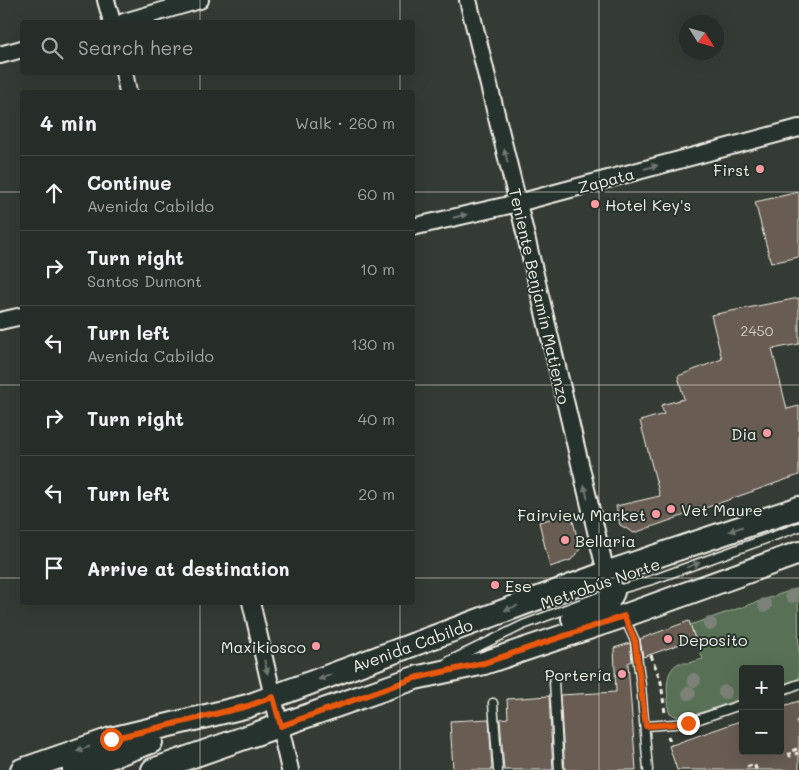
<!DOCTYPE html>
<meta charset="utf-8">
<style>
body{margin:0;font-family:Mali,sans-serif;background:#2e342f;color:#f1f3f6}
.controls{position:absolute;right:15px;bottom:15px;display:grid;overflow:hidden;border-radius:5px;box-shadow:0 5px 20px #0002}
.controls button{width:45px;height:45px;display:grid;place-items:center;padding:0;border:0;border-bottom:1px solid #424844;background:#262c27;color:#f1f3f6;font:25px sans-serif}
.compass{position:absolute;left:679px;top:15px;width:45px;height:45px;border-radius:50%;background:#262c27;box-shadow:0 5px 20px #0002;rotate:127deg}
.stop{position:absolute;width:15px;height:15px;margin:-11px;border:4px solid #ea580c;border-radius:50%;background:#fff}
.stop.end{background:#ea580c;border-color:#fff;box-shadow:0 1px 5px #0008}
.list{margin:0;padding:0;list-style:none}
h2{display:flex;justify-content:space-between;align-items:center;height:65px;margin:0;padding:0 20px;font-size:21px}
h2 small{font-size:16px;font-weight:400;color:#a4a7a7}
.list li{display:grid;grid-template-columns:32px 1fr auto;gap:15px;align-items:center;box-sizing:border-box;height:75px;padding:0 20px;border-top:1px solid #424844}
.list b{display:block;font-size:19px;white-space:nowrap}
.list p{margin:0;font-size:16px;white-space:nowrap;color:#a4a7a7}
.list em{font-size:16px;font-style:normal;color:#a4a7a7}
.icon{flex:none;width:28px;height:28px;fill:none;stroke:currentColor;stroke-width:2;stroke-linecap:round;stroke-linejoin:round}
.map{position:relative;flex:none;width:799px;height:770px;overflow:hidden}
.search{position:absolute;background:#262c27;box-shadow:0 5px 20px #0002;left:20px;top:20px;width:395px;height:55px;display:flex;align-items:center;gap:12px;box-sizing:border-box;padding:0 18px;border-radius:5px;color:#a4a7a7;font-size:19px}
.panel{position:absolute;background:#262c27;box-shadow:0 5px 20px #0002;left:20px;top:90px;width:395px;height:515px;border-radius:5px}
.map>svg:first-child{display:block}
.green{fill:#587055;stroke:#a6b09e}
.building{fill:#675c52;stroke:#f4f1e8}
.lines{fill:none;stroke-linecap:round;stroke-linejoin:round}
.lane-casing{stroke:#f4f1e8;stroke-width:11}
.street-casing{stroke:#f4f1e8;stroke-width:20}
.secondary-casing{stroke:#f4f1e8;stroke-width:26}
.path{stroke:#f4f1e8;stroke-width:3;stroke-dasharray:5 4;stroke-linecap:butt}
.lane{stroke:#26332d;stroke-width:8}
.street{stroke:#26332d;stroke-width:16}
.secondary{stroke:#26332d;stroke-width:22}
.tree{fill:#7b8277}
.oneway{fill:#6e766e}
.route{stroke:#ea580c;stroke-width:6}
.grid{fill:none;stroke:#f4f1e8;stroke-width:1;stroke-opacity:0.55}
.poi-dot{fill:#ff9aa2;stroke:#26332d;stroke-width:2}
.labels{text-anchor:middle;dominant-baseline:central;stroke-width:4;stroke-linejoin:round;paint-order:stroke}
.number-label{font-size:14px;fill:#d1ccc2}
.poi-label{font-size:16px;fill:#f4f1e8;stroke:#26332d;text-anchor:end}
.street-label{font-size:16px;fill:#f4f1e8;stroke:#26332d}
</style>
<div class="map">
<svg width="799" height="770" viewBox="0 0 799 770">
<rect width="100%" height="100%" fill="#333b34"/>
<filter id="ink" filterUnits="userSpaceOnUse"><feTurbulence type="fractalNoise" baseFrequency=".02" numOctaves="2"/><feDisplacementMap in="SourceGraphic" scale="10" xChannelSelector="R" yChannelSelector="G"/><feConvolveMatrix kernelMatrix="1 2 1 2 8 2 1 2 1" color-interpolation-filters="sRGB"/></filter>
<g filter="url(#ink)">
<path class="green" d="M798,588l1,91 -19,6v-16h-37v29l-58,20 -10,-2 -6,-4c-1,-16 -7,-40 10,-49h10l14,-4 -13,-34z"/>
<path class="building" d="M799,192v65l-28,6 -16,-61z
M799,298v46l-27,5 15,60 12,-3v69l-165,58 -14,-8 -4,-19 44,-10 -20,-75 24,-7 -3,-9 23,-6 -6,-23 44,-17 -11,-44z
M571,513l9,36 -9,11 -21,7 -11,-45z
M689,621l6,18 -52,18 -3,-18z
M630,643l2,18 -4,2 8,107h-71l-5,-75 56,-3 -2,-44z
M549,696l4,74h-49l-4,-51 8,-1 -1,-19z
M799,701v69h-122l-8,-24 74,-26v31h37v-44z
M489,719l3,51h-39l-3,-49z"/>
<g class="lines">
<g class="lane-casing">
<path id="lane" d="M614,591l38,-11 147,-53
M624,617l11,24 6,44 7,85
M449,661l74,-36 78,-29
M554,681l5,89
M780,691l19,-7
M493,703l5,67
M646,726l42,-3 55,-19"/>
</g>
<g class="street-casing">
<path id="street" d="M106,0l6,22
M468,0l50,203 88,370 4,10
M124,22l76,-22
M0,55l22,-6
M124,72l4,20
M412,227l106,-24 281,-75
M0,321l22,-5
M251,602l39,168"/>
</g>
<g class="secondary-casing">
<path id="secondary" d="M573,618l21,-7 13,-7 6,-12
M22,770l89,-31 137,-33 358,-133 193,-65
M74,770l77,-28
M153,770l262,-92 69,-15 140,-47 175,-63"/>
</g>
<path class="path" d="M651,655l10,27 4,31
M797,720l2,7
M668,736l3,9
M797,749l-8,3 1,4 8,-3
M747,767l7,-3 2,4 -5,2"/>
<use href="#lane" class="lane"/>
<use href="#street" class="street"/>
<use href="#secondary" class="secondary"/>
</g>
<g class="tree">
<circle cx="792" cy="596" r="7"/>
<circle cx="765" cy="605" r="7"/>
<circle cx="710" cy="624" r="7"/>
<circle cx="694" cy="680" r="7"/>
<circle cx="725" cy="692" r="7"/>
<circle cx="689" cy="693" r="7"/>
</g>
<defs><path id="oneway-solid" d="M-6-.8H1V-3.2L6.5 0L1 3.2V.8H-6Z" transform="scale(1.25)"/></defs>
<g class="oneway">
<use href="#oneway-solid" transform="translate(506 156) rotate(-104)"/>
<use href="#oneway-solid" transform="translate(651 167) rotate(-15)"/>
<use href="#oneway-solid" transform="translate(460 216) rotate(-13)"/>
<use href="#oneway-solid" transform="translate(586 492) rotate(-103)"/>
<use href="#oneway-solid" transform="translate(736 529) rotate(161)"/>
<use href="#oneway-solid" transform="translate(693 565) rotate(-20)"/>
<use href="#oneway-solid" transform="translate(511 608) rotate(160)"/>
<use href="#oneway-solid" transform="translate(266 667) rotate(76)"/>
<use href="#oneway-solid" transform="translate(325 677) rotate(159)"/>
<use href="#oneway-solid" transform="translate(83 749) rotate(161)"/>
</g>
</g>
<g class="lines" filter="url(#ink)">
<path class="route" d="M111,739l137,-33 25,-9 8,29 134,-48 69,-15 140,-47 11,25 11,85 42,-3"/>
</g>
<path class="grid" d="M200,0v22M400,0v22M599,0v770M200,72v20M400,72v20M0,192h22M412,192h387M0,385h22M412,385h387M0,578h22M412,578h387M200,602v168M400,602v168"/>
<g class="poi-dot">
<circle cx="760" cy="169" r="5"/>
<circle cx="595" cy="204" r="5"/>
<circle cx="767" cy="433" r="5"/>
<circle cx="671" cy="509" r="5"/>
<circle cx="656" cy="514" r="5"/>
<circle cx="565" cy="540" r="5"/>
<circle cx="495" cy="585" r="5"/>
<circle cx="668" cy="639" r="5"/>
<circle cx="316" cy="646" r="5"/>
<circle cx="622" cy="674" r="5"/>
</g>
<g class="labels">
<g class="number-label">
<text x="757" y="330">2450</text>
</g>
<g class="poi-label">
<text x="750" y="169">First</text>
<text x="605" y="204" text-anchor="start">Hotel Key's</text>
<text x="757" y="433">Dia</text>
<text x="681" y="509" text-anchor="start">Vet Maure</text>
<text x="646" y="514">Fairview Market</text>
<text x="575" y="540" text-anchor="start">Bellaria</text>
<text x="505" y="585" text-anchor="start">Ese</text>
<text x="678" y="639" text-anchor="start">Deposito</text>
<text x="306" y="646">Maxikiosco</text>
<text x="612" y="674">Portería</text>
</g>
<g class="street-label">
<text transform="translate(606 180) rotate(-15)">Zapata</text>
<text transform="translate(540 296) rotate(77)">Teniente Benjamín Matienzo</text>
<text transform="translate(600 583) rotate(-19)">Metrobús Norte</text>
<text transform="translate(412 645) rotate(-20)">Avenida Cabildo</text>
</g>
</g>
</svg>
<div class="controls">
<button>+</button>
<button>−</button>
</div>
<svg class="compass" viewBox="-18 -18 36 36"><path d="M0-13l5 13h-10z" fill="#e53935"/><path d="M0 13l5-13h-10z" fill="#a4a7a7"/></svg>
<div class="stop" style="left:111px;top:739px"></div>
<div class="stop end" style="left:688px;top:723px"></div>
<div class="search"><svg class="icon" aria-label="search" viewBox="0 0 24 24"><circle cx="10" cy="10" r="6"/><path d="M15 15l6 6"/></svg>Search here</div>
<section class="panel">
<h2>4 min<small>Walk · 260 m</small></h2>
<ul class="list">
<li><svg class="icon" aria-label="ahead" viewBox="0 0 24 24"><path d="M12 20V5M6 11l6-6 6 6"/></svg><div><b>Continue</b><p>Avenida Cabildo</p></div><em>60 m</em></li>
<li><svg class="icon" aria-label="right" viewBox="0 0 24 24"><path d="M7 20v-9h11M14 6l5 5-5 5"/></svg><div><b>Turn right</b><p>Santos Dumont</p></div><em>10 m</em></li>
<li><svg class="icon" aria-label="left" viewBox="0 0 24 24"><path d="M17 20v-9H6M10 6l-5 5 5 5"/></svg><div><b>Turn left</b><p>Avenida Cabildo</p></div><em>130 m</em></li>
<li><svg class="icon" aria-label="right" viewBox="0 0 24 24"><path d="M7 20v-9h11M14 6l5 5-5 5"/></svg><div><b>Turn right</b></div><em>40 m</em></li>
<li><svg class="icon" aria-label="left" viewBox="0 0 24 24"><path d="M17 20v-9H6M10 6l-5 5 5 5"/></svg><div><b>Turn left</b></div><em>20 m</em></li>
<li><svg class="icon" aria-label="arrive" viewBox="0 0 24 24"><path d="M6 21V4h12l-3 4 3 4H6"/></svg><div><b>Arrive at destination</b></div></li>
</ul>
</section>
</div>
